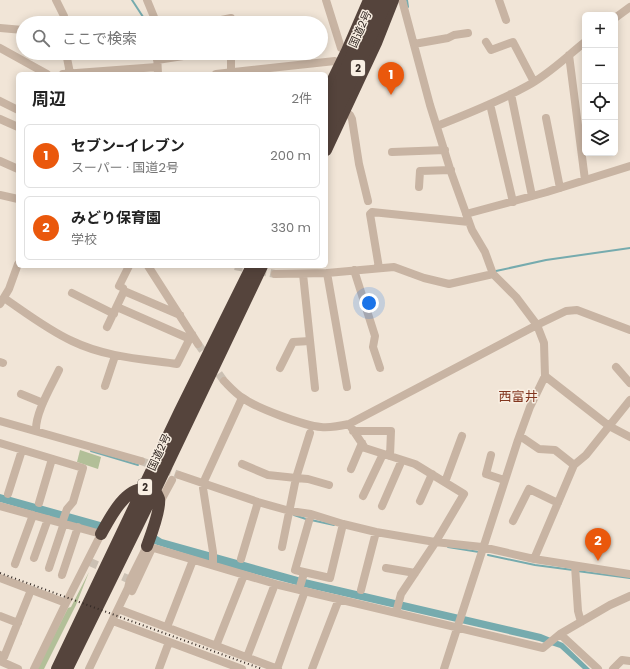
<!DOCTYPE html>
<html lang="ja">
<meta charset="utf-8">
<style>
body{margin:0;font-family:Poppins,"Noto Sans JP",sans-serif;background:#f6f6f6;color:#222}
.controls{position:absolute;right:12px;top:12px;display:grid;overflow:hidden;border-radius:6px;box-shadow:0 2px 10px #0003}
.controls button{width:36px;height:36px;display:grid;place-items:center;padding:0;border:0;border-bottom:1px solid #e0e0e0;background:#fff;color:#222;font:20px sans-serif}
.you{position:absolute;left:369px;top:303px;width:14px;height:14px;margin:-10px;border:3px solid #fff;border-radius:50%;background:#1a73e8;box-shadow:0 0 0 6px #1a73e833}
.badge{display:grid;place-items:center;width:26px;height:26px;border-radius:50%;background:#ea580c;color:#fff;font-size:13px;font-weight:700}
.pin{position:absolute;translate:-50% -33px;filter:drop-shadow(0 1px 2px #0008)}
.pin::after{content:'';position:absolute;top:21px;width:14px;height:12px;background:inherit;clip-path:polygon(0 0,100% 0,50% 100%)}
.list{margin:0;padding:0;list-style:none}
h2{display:flex;justify-content:space-between;align-items:center;height:52px;margin:0;padding:0 16px;font-size:17px}
h2 small{font-size:13px;font-weight:400;color:#767676}
.list li{display:grid;grid-template-columns:26px 1fr auto;gap:12px;align-items:center;box-sizing:border-box;height:64px;margin:0 8px 8px;padding:0 8px;border:1px solid #e0e0e0;border-radius:6px}
.list b{display:block;font-size:15px;white-space:nowrap}
.list p{margin:0;font-size:13px;white-space:nowrap;color:#767676}
.list em{font-size:13px;font-style:normal;color:#767676}
.icon{flex:none;width:22px;height:22px;fill:none;stroke:currentColor;stroke-width:2;stroke-linecap:round;stroke-linejoin:round}
.map{position:relative;flex:none;width:630px;height:669px;overflow:hidden}
.search{position:absolute;background:#fff;box-shadow:0 2px 10px #0003;left:16px;top:16px;width:312px;height:44px;display:flex;align-items:center;gap:10px;box-sizing:border-box;padding:0 14px;border-radius:22px;color:#767676;font-size:15px}
.panel{position:absolute;background:#fff;box-shadow:0 2px 10px #0003;left:16px;top:72px;width:312px;height:196px;border-radius:6px}
.map>svg:first-child{display:block}
.green{fill:#b2bf98}
.water{fill:#76abae}
.lines{fill:none;stroke-linecap:round;stroke-linejoin:round}
.stream{stroke:#76abae;stroke-width:2}
.street-tunnel{stroke:#cbc0b3;stroke-width:8;stroke-dasharray:8 4;stroke-linecap:butt}
.street{stroke:#c8b4a3;stroke-width:8}
.highway{stroke:#55443c;stroke-width:12}
.rail{stroke:#342a25;stroke-width:2;stroke-dasharray:1 3;stroke-linecap:butt}
.highway-bridge{stroke:#55443c;stroke-width:12}
.labels{text-anchor:middle;dominant-baseline:central;stroke-width:3;stroke-linejoin:round;paint-order:stroke}
.shield{fill:#f9efe3;stroke:#6f655e;stroke-width:1}
.shield-label{font-size:10px;font-weight:bold;fill:#342a25}
.street-label{font-size:11px;fill:#342a25;stroke:#f9efe3}
.quarter-label{font-size:13px;fill:#82361f;stroke:#f9efe3}
</style>
<div class="map">
<svg width="630" height="669" viewBox="0 0 630 669">
<rect width="100%" height="100%" fill="#f1e5d7"/>
<path class="green" d="M80,450l21,7 -3,12 -21,-7z
M89,572l-13,33 -32,64h-7l31,-61 3,-1z"/>
<path class="water" d="M0,494l104,29 -7,7 -97,-28z
M154,534l8,5 143,40 236,55 22,9 27,26h-7l-23,-21 -21,-7 -235,-54 -86,-23 -67,-21z"/>
<g class="lines">
<path class="stream" d="M132,0l15,23
M407,0l1,7
M496,271l50,-11 84,-12
M91,451l47,14
M294,515l12,4
M311,520l23,5
M448,547l31,5
M488,555l47,10 38,5
M577,571l53,7"/>
<path class="street-tunnel" d="M235,266l40,8
M198,344l26,37
M141,461l38,14
M90,562l38,17"/>
<path class="street" d="M56,0l8,16v7
M147,0l7,17v6
M326,0l15,48 6,3
M402,0l28,105 21,67 21,58 13,22 8,22 23,23 21,28 7,18 1,33 -15,31 -12,33 -74,229
M499,0l7,20
M615,18l15,-11
M207,23l24,-5v5
M0,28l23,2
M486,42l5,8 22,-8 21,40
M414,44l34,-6 6,-3 14,-2
M0,48l47,26
M66,53l4,20
M157,53l1,21
M231,53v19
M569,55l16,125
M157,60l46,-7
M63,74l94,-7
M216,74l119,-13 6,3
M511,94l21,102
M0,101l18,9
M490,104l23,98
M345,111l5,4 2,4 7,45 9,37
M546,118l14,70
M0,119l18,8
M437,126c30,-12 61,-24 90,-40 21,-11 39,-29 58,-44
M392,152l53,-2
M0,161l18,8
M419,187l1,-16 31,-1
M0,195l18,4
M466,214l81,-22 83,-26
M148,266l50,78
M379,268l-9,-54 2,-2 97,10
M354,270l21,66 -2,11 7,21
M327,273l20,114
M275,274l52,-1 67,-6 30,11 25,6 44,-10
M303,274l12,114
M123,288l-4,-2 10,-20
M72,293l42,21
M4,298c22,15 44,32 68,43 33,16 69,18 105,23l15,-30
M0,304l9,-15 9,-25
M117,307l73,32
M107,327l17,-36 56,24
M0,362l3,1
M616,367l14,16
M280,368l13,-26 17,-1
M545,376l64,50 21,11
M224,381c6,6 12,13 19,17 13,10 62,28 78,29 10,1 19,-1 28,-3l188,-99 29,-14 11,-1 53,20
M105,386l10,-30
M21,394l22,9
M0,421l141,40
M349,424l16,24 50,16 49,30 -29,49 -34,51 -5,19
M36,431c-1,-18 15,-44 23,-61
M353,431h38l-1,25
M310,433l-14,45 12,1 21,6
M520,436l19,13 16,1 19,15
M0,443l83,25 -10,34 -6,7 -5,14
M491,455l-5,19 18,6
M242,464l26,11 28,3 -14,69
M351,469l11,-26
M179,475l79,27 32,9 21,3 32,10 33,8 59,10 47,5 52,12 96,15
M445,482l17,-46
M8,494l14,-44
M363,496l20,-42
M420,501l12,-27
M39,503l13,-44
M159,504l13,-24
M0,506l101,28 -35,69 -32,66
M382,506l20,-46
M311,514l-16,56 35,8 13,-54
M513,521l16,-32 29,14
M34,558l14,-39
M241,559l17,-57
M534,559l40,-94 12,-10 44,-55
M15,564l18,-49
M213,565v-13l-10,-64 2,-9 37,-81
M575,566l3,45 3,11
M49,568l15,-45
M386,568l29,5
M62,575l16,-48
M0,578l66,25
M299,590l5,-17
M361,590l15,-58
M132,591l20,-43
M118,609l160,60
M0,616l18,7
M113,621l129,48
M167,627l26,-67
M560,634l38,35
M216,646l28,-71
M0,655l4,2 27,-67
M247,657l28,-73
M0,661l18,8
M89,669l39,-81 2,-8 17,-34 132,39 264,63 17,-14 50,-29 20,-9
M159,669l10,-27
M277,669l28,-78
M312,669l27,-70
M613,669l9,-9 8,1"/>
<path class="highway" d="M326,94l21,-43 22,-51
M326,150l50,-107 17,-43
M101,534c9,-16 23,-45 43,-45
M147,546c4,-11 14,-37 12,-47 -1,-3 -3,-6 -4,-9
M57,669l123,-258 72,-145
M67,669l88,-179 107,-224"/>
<path class="rail" d="M0,573l262,96"/>
<path class="highway-bridge" d="M326,113l51,-113
M326,134l30,-63 31,-71"/>
</g>
<g class="labels">
<g class="shield">
<rect x="351" y="60" width="14" height="16" rx="3"/>
<rect x="138" y="479" width="14" height="16" rx="3"/>
</g>
<g class="shield-label">
<text x="358" y="68">2</text>
<text x="145" y="487">2</text>
</g>
<g class="street-label">
<text transform="translate(360 29) rotate(-66)">国道2号</text>
<text transform="translate(159 452) rotate(-65)">国道2号</text>
</g>
<g class="quarter-label">
<text x="518" y="396">西富井</text>
</g>
</g>
</svg>
<div class="controls">
<button>+</button>
<button>−</button>
<button><svg class="icon" aria-label="locate" viewBox="0 0 24 24"><circle cx="12" cy="12" r="6"/><path d="M12 2v4M12 18v4M2 12h4M18 12h4"/></svg></button>
<button><svg class="icon" aria-label="layers" viewBox="0 0 24 24"><path d="M12 4l9 5-9 5-9-5zM3 14l9 5 9-5"/></svg></button>
</div>
<div class="you"></div>
<div class="pin badge" style="left:391px;top:95px">1</div>
<div class="pin badge" style="left:598px;top:561px">2</div>
<div class="search"><svg class="icon" aria-label="search" viewBox="0 0 24 24"><circle cx="10" cy="10" r="6"/><path d="M15 15l6 6"/></svg>ここで検索</div>
<section class="panel">
<h2>周辺<small>2件</small></h2>
<ul class="list">
<li><span class="badge">1</span><div><b>セブン-イレブン</b><p>スーパー · 国道2号</p></div><em>200 m</em></li>
<li><span class="badge">2</span><div><b>みどり保育園</b><p>学校</p></div><em>330 m</em></li>
</ul>
</section>
</div>
